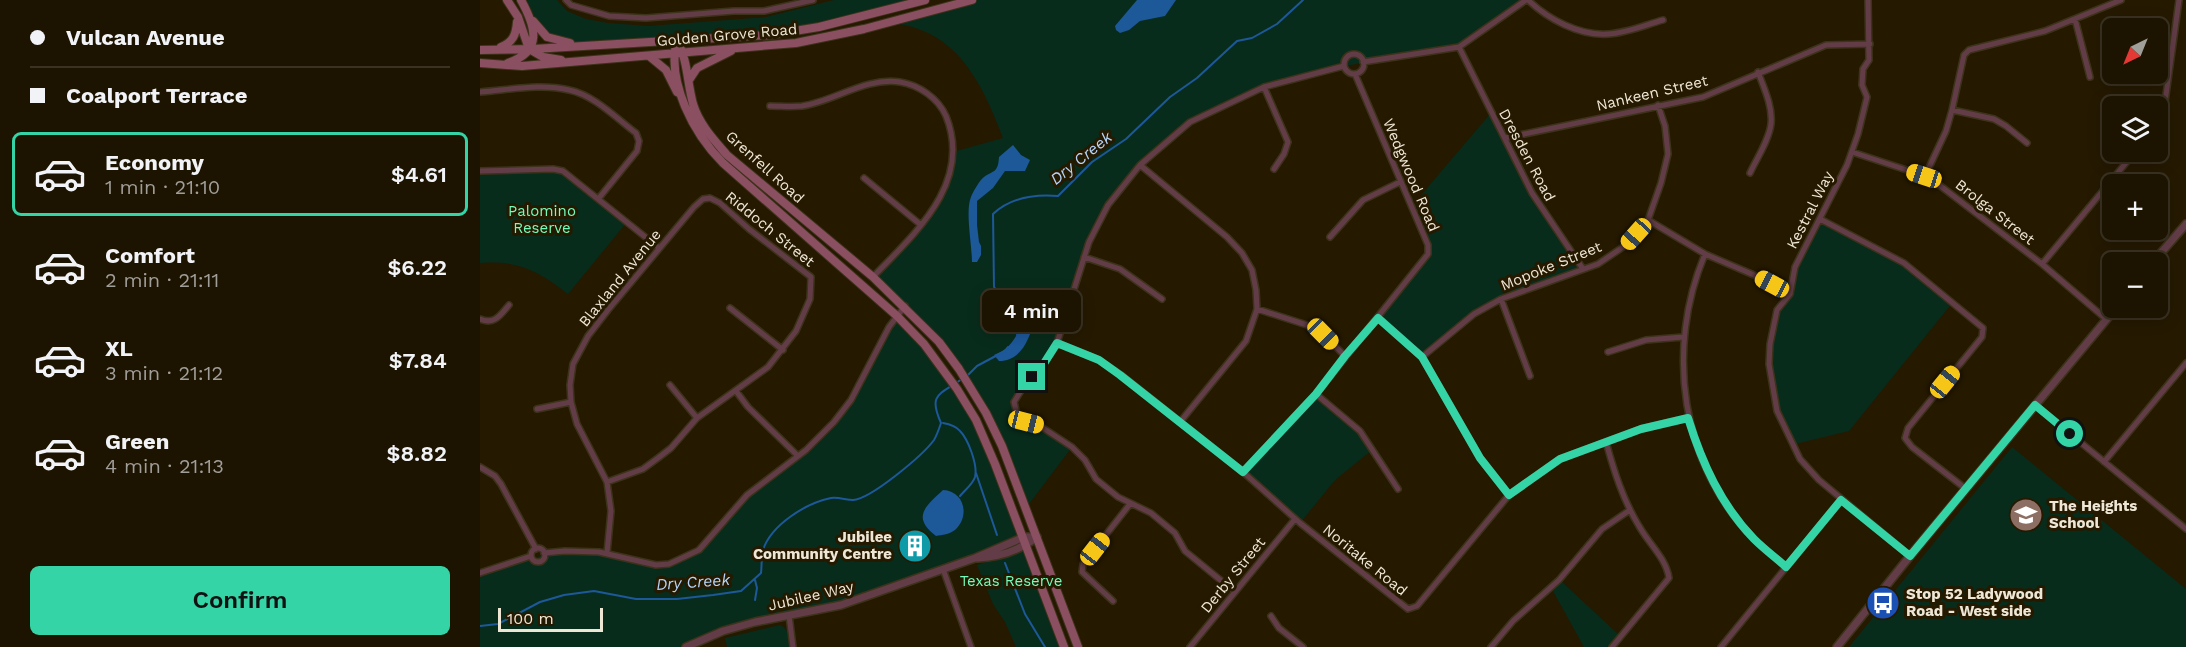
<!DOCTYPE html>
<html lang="en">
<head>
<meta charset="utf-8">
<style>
	:root { --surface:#1c1300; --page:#251c0a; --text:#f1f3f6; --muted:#a09e99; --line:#3a3222; --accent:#35d4a7 }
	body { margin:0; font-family:"Work Sans",sans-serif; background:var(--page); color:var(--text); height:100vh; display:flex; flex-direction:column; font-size:22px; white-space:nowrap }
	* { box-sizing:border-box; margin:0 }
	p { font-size:20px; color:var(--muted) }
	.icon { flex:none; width:33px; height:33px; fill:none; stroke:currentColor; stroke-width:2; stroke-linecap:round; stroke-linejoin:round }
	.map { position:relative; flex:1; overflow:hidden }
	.details { display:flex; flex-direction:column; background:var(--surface); width:480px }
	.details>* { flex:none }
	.top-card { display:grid; align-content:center; height:132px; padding:0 30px; background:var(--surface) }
	.needle { width:39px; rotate:223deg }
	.buttons { position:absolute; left:1622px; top:18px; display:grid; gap:12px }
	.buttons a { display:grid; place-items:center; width:66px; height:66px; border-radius:9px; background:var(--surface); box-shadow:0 3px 15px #0003,0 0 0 2px var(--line); font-size:30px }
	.scale { position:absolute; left:18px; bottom:15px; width:105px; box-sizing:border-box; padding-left:6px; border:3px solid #efe7d5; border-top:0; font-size:16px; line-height:21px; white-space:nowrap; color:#efe7d5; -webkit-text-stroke:4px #251900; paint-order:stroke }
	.end { position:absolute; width:27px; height:27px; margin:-14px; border:8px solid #35d4a7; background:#111; box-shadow:0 0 0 3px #111 }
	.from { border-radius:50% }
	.bubble { position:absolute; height:42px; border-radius:9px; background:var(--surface); box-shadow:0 3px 15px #0003,0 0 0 2px var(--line); font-size:20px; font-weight:600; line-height:42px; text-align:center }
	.car { position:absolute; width:18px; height:36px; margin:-18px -9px; border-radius:8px; box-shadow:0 0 4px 2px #0007; background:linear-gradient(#f5c518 24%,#345 0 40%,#f5c518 0 76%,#345 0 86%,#f5c518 0) }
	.top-card b { display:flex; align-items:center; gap:21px; height:57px; font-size:22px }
	.top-card b+b { border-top:2px solid var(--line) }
	.top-card i { width:15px; height:15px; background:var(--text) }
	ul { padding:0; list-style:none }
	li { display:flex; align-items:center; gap:18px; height:84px; margin:0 12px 9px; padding:0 18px; border:3px solid transparent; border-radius:9px }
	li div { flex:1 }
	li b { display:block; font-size:22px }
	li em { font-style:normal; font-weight:600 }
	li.on { border-color:var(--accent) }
	li>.icon { width:54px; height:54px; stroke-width:1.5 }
	.action { display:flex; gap:12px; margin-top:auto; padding:12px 30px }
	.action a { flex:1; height:69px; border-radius:9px; background:var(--accent); color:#111; font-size:24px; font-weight:600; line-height:69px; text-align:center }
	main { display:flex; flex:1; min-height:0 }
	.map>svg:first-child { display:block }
</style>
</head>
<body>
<main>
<section class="details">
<div class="top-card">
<b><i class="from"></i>Vulcan Avenue</b>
<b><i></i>Coalport Terrace</b>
</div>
<ul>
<li class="on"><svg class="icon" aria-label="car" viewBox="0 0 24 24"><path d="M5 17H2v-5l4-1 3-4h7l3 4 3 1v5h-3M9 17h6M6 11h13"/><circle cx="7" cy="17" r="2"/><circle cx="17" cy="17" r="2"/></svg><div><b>Economy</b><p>1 min · 21:10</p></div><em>$4.61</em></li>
<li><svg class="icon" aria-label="car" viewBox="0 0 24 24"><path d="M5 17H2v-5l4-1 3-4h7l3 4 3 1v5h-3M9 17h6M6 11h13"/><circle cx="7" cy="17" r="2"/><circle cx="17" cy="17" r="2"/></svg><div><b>Comfort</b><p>2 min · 21:11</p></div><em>$6.22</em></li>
<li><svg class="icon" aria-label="car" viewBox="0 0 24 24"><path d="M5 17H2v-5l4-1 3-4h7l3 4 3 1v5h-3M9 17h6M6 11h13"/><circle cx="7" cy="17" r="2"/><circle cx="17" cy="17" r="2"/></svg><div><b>XL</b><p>3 min · 21:12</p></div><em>$7.84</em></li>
<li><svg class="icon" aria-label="car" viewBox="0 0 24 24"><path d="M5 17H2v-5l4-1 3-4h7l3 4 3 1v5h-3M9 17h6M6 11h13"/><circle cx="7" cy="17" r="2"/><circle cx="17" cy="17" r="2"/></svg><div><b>Green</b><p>4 min · 21:13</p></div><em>$8.82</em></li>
</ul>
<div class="action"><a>Confirm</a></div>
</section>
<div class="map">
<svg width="1706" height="647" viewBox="0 0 1706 647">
	<rect width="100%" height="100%" fill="#251900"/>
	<!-- green -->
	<path fill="#082c1c" d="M47,0H77L87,11L106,19L128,23L168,26L286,17L354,0H433L338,23L290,31L91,42C60,37 59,27 47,0Z
		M492,0H1046L979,47L864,66L784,87L710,122L660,165L628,205L604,257L577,343L534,402C539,424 543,418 560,426C571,431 582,441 592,447L546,508L509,420L473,361L393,277L441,225L470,177L473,152L523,138C507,96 486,47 441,30C431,26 420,24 409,22Z
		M1011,113L1052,193L1103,269L1021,299L994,314L942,357L898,318L944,262L948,245L931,207Z
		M0,171H83L147,222L88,294C59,271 38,260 0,263Z
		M1340,219L1406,252L1473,302L1369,431L1319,443L1313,447L1297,411L1289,364L1297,310L1306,300L1315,267Z
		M417,316L482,396L544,537L361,605L243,631L206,647H0V571L65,555L119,552L176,565L201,559L219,550L257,505L341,435L371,400Z
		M836,394L880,431L892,450L855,480L820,523L763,472Z
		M1532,447L1706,589V647H1369Z
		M540,550H544L581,647H536L525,622L513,604L497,565Z
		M1082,582L1138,634L1127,647H1104L1073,591Z
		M300,625C309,629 309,637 310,647H247L245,638Z"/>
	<!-- water -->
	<path fill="#1d5899" d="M657,0H696L685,16L660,21L649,30L640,33L636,30L635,26Z
		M533,145L541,155L550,160L545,171H525L513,188L497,201V225L499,242L501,246V255L497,262H492C492,245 485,211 491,197C493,192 499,181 504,177C514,170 518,173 519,157Z
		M546,303L556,316C550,336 543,361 519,361L514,355C530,349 536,339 542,322L536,309Z
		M463,490C485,491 490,517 475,530C470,534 462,535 456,536C431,517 446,506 463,490Z"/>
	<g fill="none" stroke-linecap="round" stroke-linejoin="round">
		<!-- stream -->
		<path stroke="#1d5899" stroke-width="2" d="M537,335L542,322L536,309L526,302L514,287L513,214C531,197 554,194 578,196L612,162L646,139L690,97L717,78L757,41L772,38L797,24L823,0
			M487,376L497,366L525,351L528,347
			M463,423C469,424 476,426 480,431C488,439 498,465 495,477C493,484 485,490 480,496
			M496,473L517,535
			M525,563L545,614L565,647
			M275,580L277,588L275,600
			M0,626L18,624L60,602L84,595L114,591L156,599H197L233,595L261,591L281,573C282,566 281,557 283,550C291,525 326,503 351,498C359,497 366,500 373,500C391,499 443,455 454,440C457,435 459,429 461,423C448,394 459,395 482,379"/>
		<defs>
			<path id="minor" d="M86,0L91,5L129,16L166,18L254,11H284L333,0
				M1048,0C1068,19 1099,36 1128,34C1147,33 1165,25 1183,20
				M1388,0L1389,60L1383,69L1382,85L1387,97L1378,134L1367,165L1315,267L1310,294L1297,310L1290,344L1289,364L1297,411L1320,459L1339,480L1430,556
				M1595,19L1610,77
				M979,47L1052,193L1103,269
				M864 64a10 10 0 1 1 20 0a10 10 0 1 1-20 0Z
				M883,62L979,47L1046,0
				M784,87L808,142L804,154L794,169
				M0,92C29,90 61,83 89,90C114,95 136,118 156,133L159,141L157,151L119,198
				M290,106C301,106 312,107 322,106C355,101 385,77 420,82C439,85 458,98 466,116C493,183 435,233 393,277
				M1472,110L1514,119L1526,126L1547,143
				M1677,120L1685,102L1699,0
				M1025,138L1223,97L1346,45L1390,44
				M1372,152L1445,176L1458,184L1562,264L1626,319
				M660,165L747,237L762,253L772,270L776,290L777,309L766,341L700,422
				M0,171L73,169L83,171L179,248
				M1270,173C1277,158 1289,140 1291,124C1293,107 1284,88 1278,72
				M1445,176L1466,131L1472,110L1484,55L1489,50L1565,31L1641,0
				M384,178L441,225
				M1340,219L1424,263L1503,328L1502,337L1428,428L1425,438L1432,447L1486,489
				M1168,220L1225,254L1274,275L1310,294
				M850,237L883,200L920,182
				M1225,254C1185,349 1200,465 1275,540C1285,550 1296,558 1306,567
				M604,257L640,269L682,299
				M1562,264L1655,152
				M1021,299L1050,376
				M250,308L303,350
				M777,309L827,325L843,334L865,356
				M898,318L942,357L1000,458L1029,495
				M0,319C14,325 20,316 29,305
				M577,343L619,360L641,375L763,472L820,523L928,609L937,606L1029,495L1080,459L1161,429L1208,418
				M1128,352L1166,340L1203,337
				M942,357L994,314L1021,299L1118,264L1143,247L1168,220L1181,183L1188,154L1185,126L1178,105
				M190,385L217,418
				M256,391L268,407L318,456
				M836,394L880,431L918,489
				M1555,405L1706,529
				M57,409L91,402
				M1126,442C1134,471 1143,500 1159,526C1169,544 1186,558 1189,578L1132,647
				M1624,462L1706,363
				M0,467L15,476L21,484L56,549
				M763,472L836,394L948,254V245L875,74
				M127,482L163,469L178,458L191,448L217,418L288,367L316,331L330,299L331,277L269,229L240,203L230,198L223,199L214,207L128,310L108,336L93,364L90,385L91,402L97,424L127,482L131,511L127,553
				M51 555a7 7 0 1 1 14 0a7 7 0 1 1-14 0Z
				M64,553L85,551L119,552L176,565L189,564L219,550L267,495L326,450L354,422L371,400L409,327L425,306
				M463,569L491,647
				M0,573L51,556
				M755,592L705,551L695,533L671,513L638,497L616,479L605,460L592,447L560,426L546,422L537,414L534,402L542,389L563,365L577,343L609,242L628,205L660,165L710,122L784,87L864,66
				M633,601L602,572L603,564L650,504
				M309,615L313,647
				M791,616L799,628L823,647
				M710,647L815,519
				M1011,647L1033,621L1079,580L1122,529L1150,510
				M1241,647L1361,500"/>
			<path id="tertiary" d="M1673,262L1706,224
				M498,558C519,557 540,550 557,537
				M206,647L243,631L275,622L361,605L495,558L544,537H557
				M1357,647L1430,556L1636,308"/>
			<path id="secondary" d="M27,0L38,17L49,49
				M53,21L67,37L90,43
				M197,40C208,61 207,82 213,104C219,124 234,140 247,155L393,277L459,342L479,369L506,413L522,446L598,647
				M197,40C186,82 214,134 243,163L417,316L444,344L477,389L496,420L515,464L584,647
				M21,47C33,42 36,35 37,22
				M0,50L53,49L290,35L339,27L445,0
				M51,50L63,57L81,60
				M169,56L186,70L197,92
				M0,63L42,66L316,43L384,29L492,0
				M28,63C63,51 56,27 41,0
				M209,80L217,68L251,51"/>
		</defs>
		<!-- minor casing -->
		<use href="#minor" stroke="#3d321a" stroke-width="8"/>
		<!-- tertiary casing -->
		<use href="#tertiary" stroke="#3d321a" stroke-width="10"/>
		<!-- secondary casing -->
		<use href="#secondary" stroke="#3d321a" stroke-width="10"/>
		<!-- minor -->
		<use href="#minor" stroke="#623d47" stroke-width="5"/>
		<!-- tertiary -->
		<use href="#tertiary" stroke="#623d47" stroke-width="7"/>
		<!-- secondary -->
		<use href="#secondary" stroke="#8a4f60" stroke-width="8"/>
	</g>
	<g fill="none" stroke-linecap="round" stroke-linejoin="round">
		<!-- route -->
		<path stroke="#35d4a7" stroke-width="8" d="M552,377L563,365L577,343L619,360L640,375L763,472L836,394L865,356L898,318L942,357L1000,458L1029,495L1080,459L1161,429L1208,418C1222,463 1241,505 1274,539C1284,549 1296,558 1306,567L1361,500L1430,556L1555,405L1590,434"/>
	</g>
	<!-- icons -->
	<defs>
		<symbol id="school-disc" viewBox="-11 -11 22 22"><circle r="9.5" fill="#8d6e63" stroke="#251900"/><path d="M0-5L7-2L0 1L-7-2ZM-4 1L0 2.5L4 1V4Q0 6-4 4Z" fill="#fff"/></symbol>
		<symbol id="building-disc" viewBox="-11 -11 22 22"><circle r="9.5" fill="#0f9aa8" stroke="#251900"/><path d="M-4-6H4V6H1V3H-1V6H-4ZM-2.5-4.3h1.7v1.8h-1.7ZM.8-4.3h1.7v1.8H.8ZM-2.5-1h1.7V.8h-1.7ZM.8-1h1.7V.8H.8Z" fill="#fff"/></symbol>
		<symbol id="bus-disc" viewBox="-11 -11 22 22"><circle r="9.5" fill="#1a4fb4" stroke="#251900"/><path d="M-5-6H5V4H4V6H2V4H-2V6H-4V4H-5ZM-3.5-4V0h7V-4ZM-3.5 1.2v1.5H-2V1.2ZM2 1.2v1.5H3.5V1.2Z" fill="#fff"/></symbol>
	</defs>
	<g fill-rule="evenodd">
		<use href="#school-disc" x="1527" y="496" width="38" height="38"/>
		<use href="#building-disc" x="416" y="527" width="38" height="38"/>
		<use href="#bus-disc" x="1384" y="584" width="38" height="38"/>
	</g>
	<g text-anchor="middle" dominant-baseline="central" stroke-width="6" stroke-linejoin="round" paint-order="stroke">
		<!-- street labels -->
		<g font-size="15" fill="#efe7d5" stroke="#251900">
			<text transform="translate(247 35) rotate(-5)">Golden Grove Road</text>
			<text transform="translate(1172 93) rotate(-13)">Nankeen Street</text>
			<text transform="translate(1047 155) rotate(62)">Dresden Road</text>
			<text transform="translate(285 167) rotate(42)">Grenfell Road</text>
			<text transform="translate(931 175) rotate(67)">Wedgwood Road</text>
			<text transform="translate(1330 210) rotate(-63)">Kestral Way</text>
			<text transform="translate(1515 212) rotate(38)">Brolga Street</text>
			<text transform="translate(290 229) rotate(39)">Riddoch Street</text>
			<text transform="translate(1071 266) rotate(-22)">Mopoke Street</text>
			<text transform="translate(140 278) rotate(-51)">Blaxland Avenue</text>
			<text transform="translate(885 560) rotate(39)">Noritake Road</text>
			<text transform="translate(753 575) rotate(-51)">Derby Street</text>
			<text transform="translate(331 596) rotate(-13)">Jubilee Way</text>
		</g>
		<!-- park labels -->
		<g font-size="15" fill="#75fcbb" stroke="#251900">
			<text x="62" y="211">Palomino<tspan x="62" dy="17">Reserve</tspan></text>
			<text x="531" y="581">Texas Reserve</text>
		</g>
		<!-- poi labels -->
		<g font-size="15" font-weight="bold" fill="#efe7d5" stroke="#251900" text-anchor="start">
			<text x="1569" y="506">The Heights<tspan x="1569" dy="17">School</tspan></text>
			<text x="412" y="537" text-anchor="end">Jubilee<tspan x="412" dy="17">Community Centre</tspan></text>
			<text x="1426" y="594">Stop 52 Ladywood<tspan x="1426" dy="17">Road - West side</tspan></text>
		</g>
		<!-- water labels -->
		<g font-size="16" font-style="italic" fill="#b6d4f8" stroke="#251900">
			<text transform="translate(601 158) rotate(-39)">Dry Creek</text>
			<text transform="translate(213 582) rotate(-4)">Dry Creek</text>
		</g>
	</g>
</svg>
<div class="buttons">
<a><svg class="needle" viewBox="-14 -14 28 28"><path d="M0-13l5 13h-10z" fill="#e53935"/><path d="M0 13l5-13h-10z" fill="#a09e99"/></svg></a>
<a><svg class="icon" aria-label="layers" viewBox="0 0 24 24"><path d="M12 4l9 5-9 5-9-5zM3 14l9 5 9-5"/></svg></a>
<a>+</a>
<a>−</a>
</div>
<div class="scale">100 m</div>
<i class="end from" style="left:1590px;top:434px"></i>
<i class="end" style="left:552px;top:377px"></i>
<div class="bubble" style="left:502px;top:290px;width:99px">4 min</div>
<i class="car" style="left:1444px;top:176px;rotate:288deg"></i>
<i class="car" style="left:1156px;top:234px;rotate:222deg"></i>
<i class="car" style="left:1292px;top:284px;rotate:298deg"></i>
<i class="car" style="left:843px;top:334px;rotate:135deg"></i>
<i class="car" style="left:1465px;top:382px;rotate:39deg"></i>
<i class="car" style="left:546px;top:422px;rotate:104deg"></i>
<i class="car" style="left:615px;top:549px;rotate:38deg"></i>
</div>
</main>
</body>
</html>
